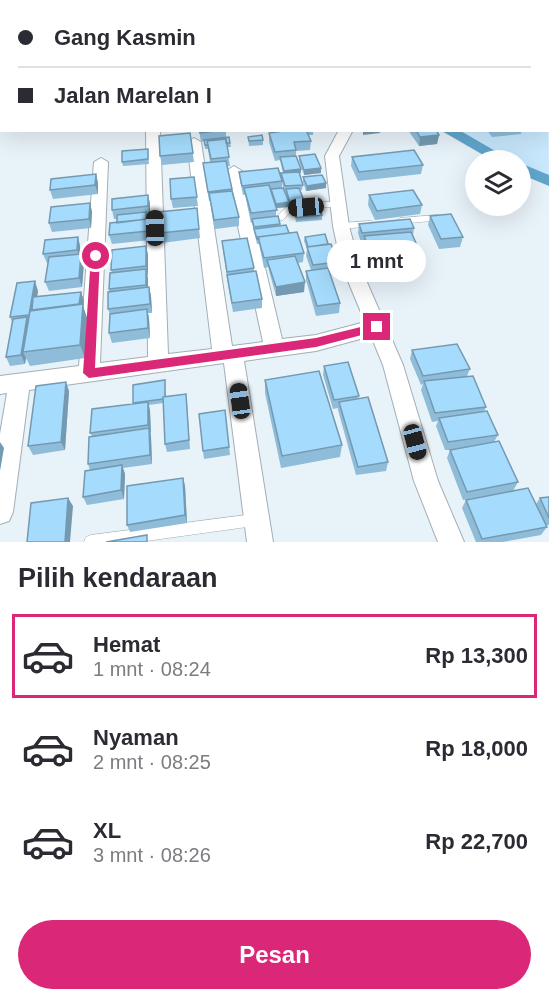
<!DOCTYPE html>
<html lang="id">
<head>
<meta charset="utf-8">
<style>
	:root { --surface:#fff; --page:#f7f7f7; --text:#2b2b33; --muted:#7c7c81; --line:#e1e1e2; --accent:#db2777 }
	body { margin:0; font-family:Arial,sans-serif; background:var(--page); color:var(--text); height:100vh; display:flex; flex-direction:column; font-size:22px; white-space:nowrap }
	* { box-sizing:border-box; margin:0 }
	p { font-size:20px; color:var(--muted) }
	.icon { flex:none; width:33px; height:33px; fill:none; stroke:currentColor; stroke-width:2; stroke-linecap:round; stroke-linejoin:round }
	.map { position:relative; height:542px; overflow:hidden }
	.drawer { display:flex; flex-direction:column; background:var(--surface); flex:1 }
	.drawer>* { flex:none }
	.hud { position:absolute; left:0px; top:0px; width:549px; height:132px; box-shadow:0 6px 24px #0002; display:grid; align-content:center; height:132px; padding:0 18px; background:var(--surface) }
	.tools { position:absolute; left:465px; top:150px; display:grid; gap:12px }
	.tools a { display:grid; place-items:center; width:66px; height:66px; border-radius:50%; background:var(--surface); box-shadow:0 6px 24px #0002; font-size:30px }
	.end { position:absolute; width:27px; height:27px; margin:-14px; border:8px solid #db2777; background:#fff; box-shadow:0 0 0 3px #fff }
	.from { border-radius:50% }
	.bubble { position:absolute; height:42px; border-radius:21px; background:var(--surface); box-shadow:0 6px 24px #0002; font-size:20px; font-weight:700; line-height:42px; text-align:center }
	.car { position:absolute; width:18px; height:36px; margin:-18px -9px; border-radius:8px; box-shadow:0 0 4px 2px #0007; background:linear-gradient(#222 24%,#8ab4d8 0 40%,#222 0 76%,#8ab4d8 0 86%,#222 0) }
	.hud b { display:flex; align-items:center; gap:21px; height:57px; font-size:22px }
	.hud b+b { border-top:2px solid var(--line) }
	.hud i { width:15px; height:15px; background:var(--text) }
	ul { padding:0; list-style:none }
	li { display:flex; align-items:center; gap:18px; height:84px; margin:0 12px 9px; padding:0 6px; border:3px solid transparent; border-radius:0px }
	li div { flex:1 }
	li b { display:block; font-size:22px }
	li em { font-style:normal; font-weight:700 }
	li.current { border-color:var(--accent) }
	li>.icon { width:54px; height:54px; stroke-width:1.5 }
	h2 { padding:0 18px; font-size:27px; line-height:72px }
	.primary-button { display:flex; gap:12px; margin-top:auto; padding:12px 18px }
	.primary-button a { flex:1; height:69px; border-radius:36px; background:var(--accent); color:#fff; font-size:24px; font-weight:700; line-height:69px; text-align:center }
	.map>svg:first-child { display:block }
</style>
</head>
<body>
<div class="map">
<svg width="549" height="542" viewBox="0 0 549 542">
	<rect width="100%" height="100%" fill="#e8f2f9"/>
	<!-- green -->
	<path fill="#c8e8fd" d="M548,104L549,181L521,168L520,160C496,160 476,151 462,131L548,130Z"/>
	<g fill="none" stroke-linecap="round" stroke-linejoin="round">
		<!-- canal -->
		<path fill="#62a6cd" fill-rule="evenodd" d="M251,0H261L262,2H251Z
			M440,130H459L511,160H492Z
			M520,163L549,175V186L520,174Z"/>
		<defs>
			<path id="lane" d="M338,201L342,204L341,206L292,210L283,220H277L276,218L287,206Z
				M437,215L440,216L441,218L440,220L400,224L396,221L400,218Z
				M371,221L375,224L374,226L341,229L337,226L341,223Z
				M254,514L258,516L260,520L258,524L254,526L139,542H84L86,537L91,535Z"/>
			<path id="street" d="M112,0H122L111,2Z
				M319,0H329L330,2H320Z
				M146,130H160L168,354L212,349L187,142L194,138L201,142L232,346L263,342L226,171L234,166L242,171L282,339L316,335L365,322L341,264L333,226L325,156L339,130H353L339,156L349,226L359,264L403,365L438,481L464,542H438L414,481L383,365L371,336L316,351L244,361L273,542H247L224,363L29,390L13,512L9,521L0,524V434L7,393L0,394V376L79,366L94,162L101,158L108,162L100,363L148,357Z"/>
		</defs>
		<!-- lane casing -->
		<use href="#lane" stroke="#a4aeb5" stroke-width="1"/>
		<!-- street casing -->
		<use href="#street" stroke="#a4aeb5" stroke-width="2"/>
		<!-- lane -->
		<use href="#lane" fill="#fff" fill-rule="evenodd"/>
		<!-- street -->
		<use href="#street" fill="#fff" fill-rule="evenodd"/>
	</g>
	<!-- wall -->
	<path fill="#8ebcd9" d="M354,0H383L384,2H355Z
		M388,0H405V2H389Z
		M411,0H436L434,2H412Z
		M537,0H549V4H548V2H538Z
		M548,21H549V49H548Z
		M548,51H549V77L548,75Z
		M199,130H226V138L230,143L231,147H227L230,166H227L239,217V226L215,229L210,201H209L203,163L210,162L208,149H205L204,141L201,142Z
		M313,130V135H308L311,141L310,150L296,151V157L301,173H299L303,185L302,190H300L304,201V204L322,215V220L296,222L293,207H290L289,202V207L276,208V216L280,226L289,233L304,253L303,262L298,263L304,292L276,296L268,267L264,268L259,244H257L252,223H251L245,195H243L240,181L239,172L282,181V188L284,191L281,178V173H283L280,160L275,161L269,142V133Z
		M408,130H436L439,135L437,144L419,146Z
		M487,130H522L521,134L492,137Z
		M190,133L194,162L162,165L160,156Z
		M248,137L263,140V145L249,146Z
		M148,154L149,164L123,166L122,162Z
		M299,156L321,168V173L304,175L299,161Z
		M352,157L423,165L421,174L358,181L351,166Z
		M96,174L98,183V194L53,199L50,190Z
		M194,177L198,206L173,208L171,199Z
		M303,177L326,183V188L306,191L303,182Z
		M148,195L150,204V215H146L150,229V240L112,244L109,235L117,223V219H114L112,210Z
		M369,195L422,205L420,214L375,220L368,205Z
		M90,203L92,212L91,228L52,232L49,223Z
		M197,208L200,238L162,243L160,233Z
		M430,216L463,237L460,247L439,249L428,225Z
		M359,224L414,228L413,235L416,243L414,252L367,256L363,245L364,242H361L358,233Z
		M78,237L80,246V254L84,263L82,287L49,291L45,282L48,263H47L43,254Z
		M305,237L328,244L338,262L337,271L329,272L340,303L339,313L316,316L306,280V271L311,270L306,256L307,249L304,241Z
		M222,241L254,268V272L262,299V308L233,312L228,285Z
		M146,246L148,255V275H147L148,287H149L151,296L152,313H148L149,318L150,338L112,343L109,333L110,315L108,309L109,289L112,273L111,270Z
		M38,291L37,297L81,292L84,301L83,306L87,318L85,358L30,366L26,358L25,364L10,366L6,357L12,322L10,317Z
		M412,350L470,369L467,376L486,407L484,412L498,435L494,442L518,482L513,491L463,500L447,458L450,450H445L436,426L438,421L432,422L421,390L423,384L421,385L410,359Z
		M324,366L359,396L358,399L388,462L386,471L356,475L338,410V408L333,409L323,375Z
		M165,380L166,397L186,394L187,403L190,449L167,452L165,444L163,403L149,405L150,411L152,464L123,468L125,474L124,499L87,505L83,497L90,470L88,464L92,436L90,433L133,404Z
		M265,380L342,445L340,457L281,468L265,393Z
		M69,391L65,450L33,455L28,446Z
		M225,410L230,455L204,459L203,451Z
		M183,478L185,486L187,523L130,532L127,525Z
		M549,497V525H546L547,527L541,535L503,542H476L462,508L466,500L536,504L540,498Z"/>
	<!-- shaded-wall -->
	<path fill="#7499b0" d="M363,130H381L380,133L363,135Z
		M439,135L437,144L419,146L420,137Z
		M321,168V173L304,175V170Z
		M301,169V173L284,175V171Z
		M96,174L98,183V194L95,185Z
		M326,183V188L306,191L307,186Z
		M148,195L150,204V215L148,206Z
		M289,202V207L276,208V204Z
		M90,203L92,212L91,228L89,219Z
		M78,237L80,246V259L77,250Z
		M146,246L148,255V275L146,266Z
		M81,254L84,263L82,287L79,278Z
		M146,269L148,278V294L146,285Z
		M35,281L38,291L35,309L29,315Z
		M305,282L304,292L276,296V287Z
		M149,287L151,296L152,313L150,304Z
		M81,292L84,301L83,306L87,318L85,358L80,345L79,304Z
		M147,309L149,318L150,338L148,328Z
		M27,317L32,327L23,352L26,358L25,364L21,355Z
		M66,382L69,391L65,450L61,442Z
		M148,402L150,411L151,434L148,425Z
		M149,428L151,437L152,464L150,455Z
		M0,442L4,448L0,471Z
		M122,465L125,474L124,499L121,490Z
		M183,478L185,486L187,523L185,515Z
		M68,498L73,506L70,542H65Z"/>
	<!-- building -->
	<path fill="#a5dbfc" stroke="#7499b0" stroke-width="1.5" d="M125,0H139V2H125Z
		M337,0H349L351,2H338Z
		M360,0H384L361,2Z
		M478,0H493L495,2H472L480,1Z
		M495,0H510L512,2H496Z
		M548,21H549V33L548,32Z
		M548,51H549V66L548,64Z
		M0,52H2V61H0Z
		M199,130H225L200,133Z
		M291,130H306L311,141L294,142L296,150L275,152L269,133Z
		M416,130H436L439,135L420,137Z
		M190,133L193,153L160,156L159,136Z
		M262,135L263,140L249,141L248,137Z
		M229,137L230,143H226V139L207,141L208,145H205L204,140Z
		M226,139L229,157L211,159L207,141Z
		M148,149V159L122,162V151Z
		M414,150L423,165L359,172L352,157Z
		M315,154L321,168L304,170L299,156Z
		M296,156L301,169L284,171L280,157Z
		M226,161L232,189L208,192L203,163Z
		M278,168L282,181L242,186L239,172Z
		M299,172L303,185L285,186L281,173Z
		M96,174L95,185L50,190L51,179Z
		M322,175L326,183L307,186L303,177Z
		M194,177L197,197L171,199L170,179Z
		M269,185L277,210L251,213L244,188Z
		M283,188L289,202L276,204L271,189Z
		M299,188L304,201L290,203L286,189Z
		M413,190L422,205L377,211L369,195Z
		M232,191L239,217L214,220L209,193Z
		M148,195V206L112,210V199Z
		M318,202L322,215L296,217L293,205Z
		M90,203L89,219L49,223L51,207Z
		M197,208L199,229L160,233L159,212Z
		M146,212V219L117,223V215Z
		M451,214L463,237L441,239L430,216Z
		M278,216L280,224L254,227L252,219Z
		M148,219V231L109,235L110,223Z
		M410,219L414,228L362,233L359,224Z
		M286,225L289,233L258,237L259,239H257L254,229Z
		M297,232L304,253L264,258L258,237Z
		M411,232L416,243L368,246L364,236Z
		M325,234L328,244L308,247L305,237Z
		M78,237L77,250L43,254L45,240Z
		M247,238L254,268L227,272L222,241Z
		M331,244L338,262L313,265L307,247Z
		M146,246V266L111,270L112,250Z
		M81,254L79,278L45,282L49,257Z
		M295,256L305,282L276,287L267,260Z
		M328,268L340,303L317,306L306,271Z
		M146,269V285L109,289L110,273Z
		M256,271L262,299L232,303L227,275Z
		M35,281L29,315L10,317L17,283Z
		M149,287L150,304L108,309V292Z
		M81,292L79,304L32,310L33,297Z
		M83,304L80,345L23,352L30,311Z
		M147,309L148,328L109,333L110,314Z
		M27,317L21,355L6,357L13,319Z
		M457,344L470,369L423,376L412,350Z
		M348,362L359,396L334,400L324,366Z
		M319,371L342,445L282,456L265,380Z
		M473,376L486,407L435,413L424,381Z
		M165,380V397H163V399L133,403V385Z
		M66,382L61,442L28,446L36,386Z
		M186,394L189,440L165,444L163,397Z
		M368,397L388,462L358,467L339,402Z
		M148,402V425L90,433L92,409Z
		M225,410L229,447L203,451L199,414Z
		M487,411L498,435L448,442L439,418Z
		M149,428L150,455L88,464L89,437Z
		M499,441L518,482L467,492L450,450Z
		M122,465L121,490L83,497L85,471Z
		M183,478L185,515L127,525V486Z
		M528,488L547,527L482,539L466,500Z
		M549,497V518L540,498Z
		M68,498L65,542H27L31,503Z
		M147,535V542H106Z"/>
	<!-- route -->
	<path fill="#db2777" d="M96,253L100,256L95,368L316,338L377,323L382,327L377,331L316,347L89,378L83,373L91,256Z"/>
</svg>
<div class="tools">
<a><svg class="icon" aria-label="layers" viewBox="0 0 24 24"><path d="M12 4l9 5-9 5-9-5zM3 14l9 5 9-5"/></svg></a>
</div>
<i class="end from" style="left:96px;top:256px"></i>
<i class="end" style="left:377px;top:327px"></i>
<div class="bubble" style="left:327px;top:240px;width:99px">1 mnt</div>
<i class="car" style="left:306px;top:207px;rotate:265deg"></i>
<i class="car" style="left:155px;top:228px;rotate:359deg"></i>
<i class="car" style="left:240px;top:401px;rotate:352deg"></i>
<i class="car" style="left:415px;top:442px;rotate:165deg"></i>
<div class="hud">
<b><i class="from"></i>Gang Kasmin</b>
<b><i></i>Jalan Marelan I</b>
</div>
</div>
<section class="drawer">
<h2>Pilih kendaraan</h2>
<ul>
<li class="current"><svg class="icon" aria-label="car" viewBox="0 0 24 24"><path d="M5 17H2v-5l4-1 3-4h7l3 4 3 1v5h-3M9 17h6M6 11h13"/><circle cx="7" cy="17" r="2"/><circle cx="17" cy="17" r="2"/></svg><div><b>Hemat</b><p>1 mnt · 08:24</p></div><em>Rp 13,300</em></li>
<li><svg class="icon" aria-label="car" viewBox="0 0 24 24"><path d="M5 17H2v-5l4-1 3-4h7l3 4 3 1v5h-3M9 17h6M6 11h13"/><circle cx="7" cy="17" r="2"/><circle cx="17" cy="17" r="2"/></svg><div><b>Nyaman</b><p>2 mnt · 08:25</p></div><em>Rp 18,000</em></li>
<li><svg class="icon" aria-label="car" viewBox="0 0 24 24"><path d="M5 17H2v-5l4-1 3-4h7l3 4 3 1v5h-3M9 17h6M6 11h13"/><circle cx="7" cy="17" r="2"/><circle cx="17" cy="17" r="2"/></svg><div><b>XL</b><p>3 mnt · 08:26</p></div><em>Rp 22,700</em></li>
</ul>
<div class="primary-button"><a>Pesan</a></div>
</section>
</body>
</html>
